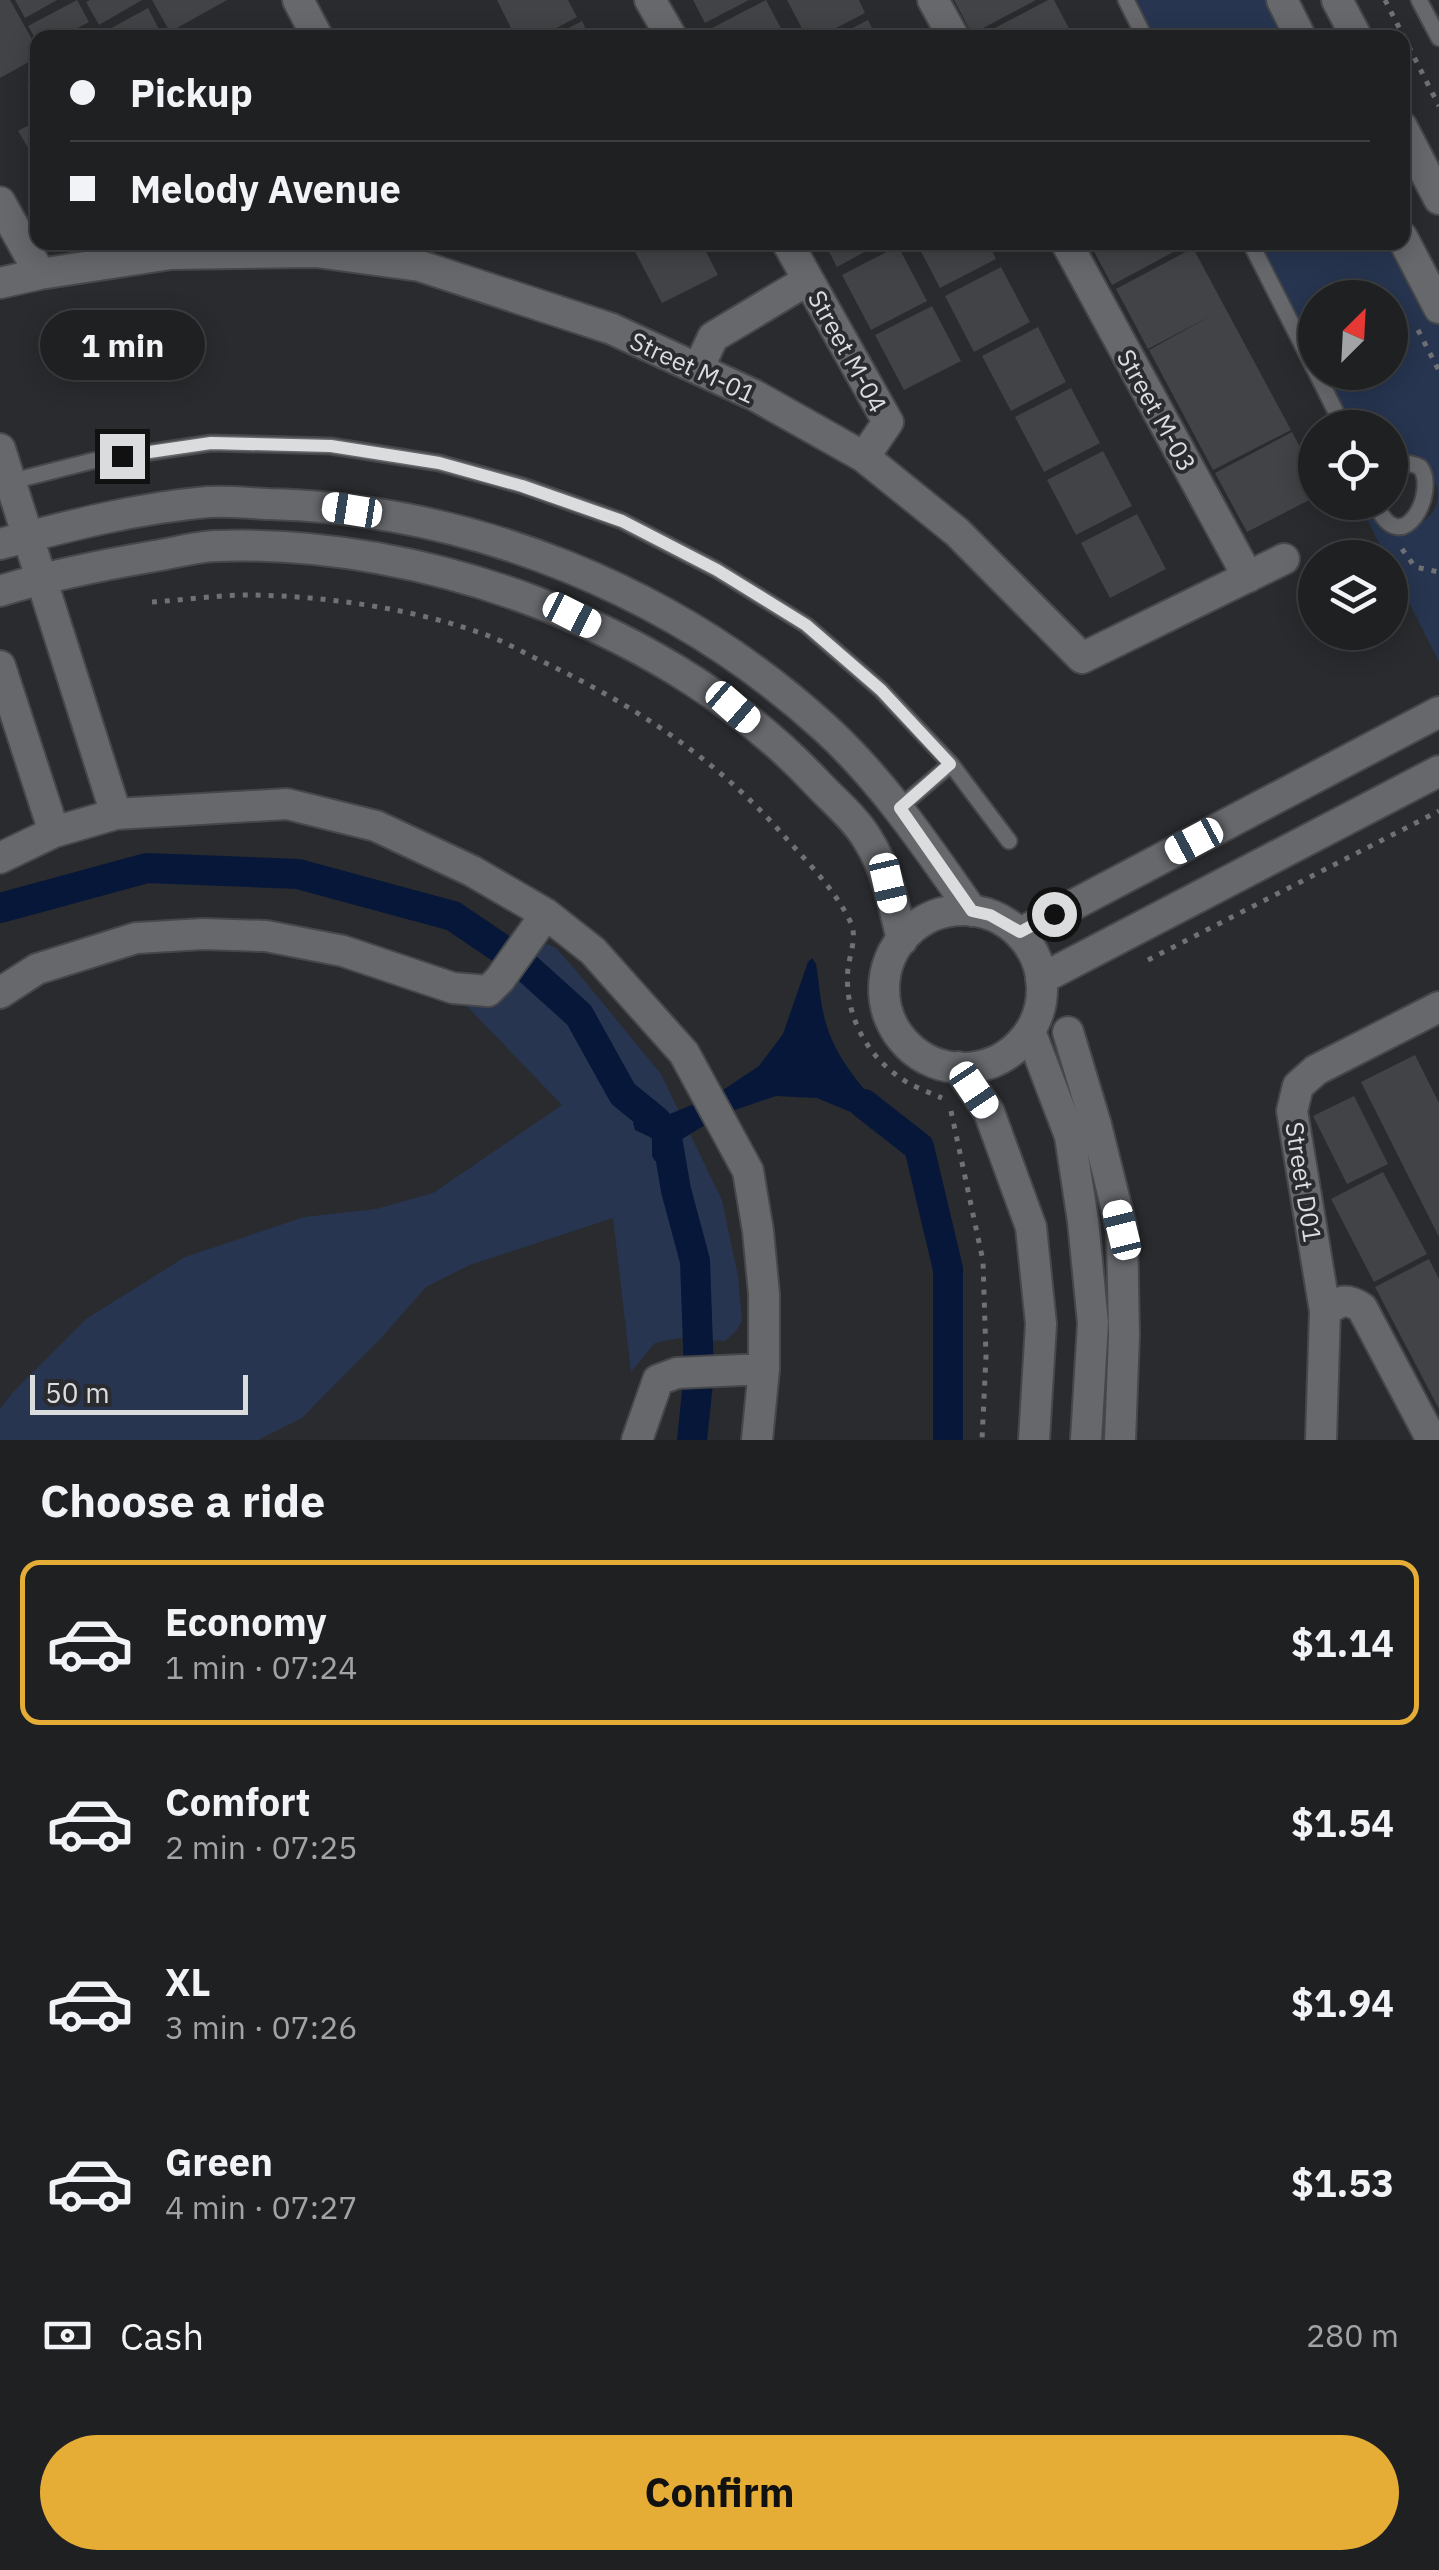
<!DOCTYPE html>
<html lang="en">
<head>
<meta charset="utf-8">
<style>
	:root { --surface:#1f2022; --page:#27282a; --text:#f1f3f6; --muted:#a1a3a5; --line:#3c3e40; --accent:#e5ad35 }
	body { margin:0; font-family:"IBM Plex Sans",sans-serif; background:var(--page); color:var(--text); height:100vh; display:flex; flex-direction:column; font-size:38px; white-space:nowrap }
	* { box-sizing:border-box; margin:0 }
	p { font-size:32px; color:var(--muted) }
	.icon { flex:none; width:55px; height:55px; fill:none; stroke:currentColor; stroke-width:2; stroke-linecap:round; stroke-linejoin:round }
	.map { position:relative; height:1440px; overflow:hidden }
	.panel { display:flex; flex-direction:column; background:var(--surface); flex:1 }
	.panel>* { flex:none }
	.banner { position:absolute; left:30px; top:30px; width:1380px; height:220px; border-radius:20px; box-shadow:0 5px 25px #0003,0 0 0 2px var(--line); display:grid; align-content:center; height:220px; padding:0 40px; background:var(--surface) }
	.needle { width:65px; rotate:24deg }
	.tools { position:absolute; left:1298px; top:280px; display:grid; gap:20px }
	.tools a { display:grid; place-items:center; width:110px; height:110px; border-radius:50%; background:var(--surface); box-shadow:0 5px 25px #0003,0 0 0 2px var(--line); font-size:50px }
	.scale { position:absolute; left:30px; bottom:25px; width:218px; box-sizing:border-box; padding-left:10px; border:5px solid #dbdcde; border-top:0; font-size:28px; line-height:35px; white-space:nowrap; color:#dbdcde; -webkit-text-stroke:8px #292b2e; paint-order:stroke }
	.end { position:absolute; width:45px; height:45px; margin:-22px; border:12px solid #dbdcde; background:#111; box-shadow:0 0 0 5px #111 }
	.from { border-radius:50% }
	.bubble { position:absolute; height:70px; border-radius:35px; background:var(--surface); box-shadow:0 5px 25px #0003,0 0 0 2px var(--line); font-size:32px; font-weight:700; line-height:70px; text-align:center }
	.car { position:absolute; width:30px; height:60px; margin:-30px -15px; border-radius:12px; box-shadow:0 0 8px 2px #0007; background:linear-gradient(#fff 24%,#345 0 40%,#fff 0 76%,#345 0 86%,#fff 0) }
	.banner b { display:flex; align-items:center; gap:35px; height:95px; font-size:38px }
	.banner b+b { border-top:2px solid var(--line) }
	.banner i { width:25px; height:25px; background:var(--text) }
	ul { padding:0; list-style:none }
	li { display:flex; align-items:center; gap:30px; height:165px; margin:0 20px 15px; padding:0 20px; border:5px solid transparent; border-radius:20px }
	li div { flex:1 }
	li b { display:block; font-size:38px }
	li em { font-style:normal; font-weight:700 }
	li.active { border-color:var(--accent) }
	li>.icon { width:90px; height:90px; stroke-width:1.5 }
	h2 { padding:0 40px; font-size:45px; line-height:120px }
	.pay { display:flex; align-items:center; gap:25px; height:110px; padding:0 40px; font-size:38px }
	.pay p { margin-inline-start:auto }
	.button { display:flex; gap:20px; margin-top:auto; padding:20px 40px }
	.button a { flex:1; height:115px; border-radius:60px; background:var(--accent); color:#111; font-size:40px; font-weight:700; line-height:115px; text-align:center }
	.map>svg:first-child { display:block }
</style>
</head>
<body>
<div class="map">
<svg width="1439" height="1440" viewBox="0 0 1439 1440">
	<rect width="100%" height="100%" fill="#292b2e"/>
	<!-- green -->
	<path fill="#273550" d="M1126,0H1282L1301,37H1145Z
		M1402,242L1439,308V662L1390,565V558L1386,557L1367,519L1378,510C1386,515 1397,525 1406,526C1423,528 1438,511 1438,495C1438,486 1433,479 1429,472L1390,467V428L1344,427L1316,373L1390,372V298H1315V370L1250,243Z
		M547,944L556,948L579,974L661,1074L722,1200L738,1276L742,1320L737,1330L725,1341L680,1338L655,1343L631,1372L613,1218L470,1265L426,1287L382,1337L302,1418L258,1440H0V1409L13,1392L86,1319L185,1257L304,1217L376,1209L433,1193L562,1105L459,998L485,1006L499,1003L540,948Z"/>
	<!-- water -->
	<path fill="#061739" d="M812,958L816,964C819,982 820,1002 825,1020C835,1059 865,1091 892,1120L895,1126L887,1127L817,1098L776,1096L723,1114L669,1147L665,1157L655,1161L652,1156V1138L635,1130L633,1123L643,1117L655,1120L714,1096L759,1066L783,1034L808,962Z"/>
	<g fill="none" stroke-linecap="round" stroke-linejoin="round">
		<!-- canal -->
		<path stroke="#061739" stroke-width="30" d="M0,908L147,868L298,874L453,916L518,960L579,1015L623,1094L655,1120L666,1132L676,1190L695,1261L699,1373L692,1440
			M864,1104L919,1147L948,1269V1440"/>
	</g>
	<!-- building -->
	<path fill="#414346" d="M0,0H10L38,50V57L0,78Z
		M15,0H57L25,18Z
		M77,0L89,22L59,38H35L28,26Z
		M90,0H142L99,25L86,2Z
		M152,0H227L170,32Z
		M497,0H568L577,17L538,38H516Z
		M693,0H749L705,23Z
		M766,0L786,38H715L710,29Z
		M787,0H859L865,13L817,38H807Z
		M954,0H1036L972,34Z
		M1048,0H1054L1074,38H976Z
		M148,8L160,31L148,38H106L104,32Z
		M868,20L877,38H833Z
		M582,21L590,38H550Z
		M38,80V103L27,86Z
		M38,120V154L33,156L18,131Z
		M645,242H701L718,275L662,303L633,248Z
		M824,242H883L837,267Z
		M916,242H988L996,259L940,288Z
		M1089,242H1192L1112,285Z
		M898,246L927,301L871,330L842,275Z
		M1193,248L1291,430L1213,470L1149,350L1214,314L1148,349L1116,289Z
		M1001,267L1030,322L974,352L945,296Z
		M932,306L961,361L904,390L875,335Z
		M1038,327L1066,382L1011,411L982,356Z
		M1071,388L1100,443L1044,472L1015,417Z
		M1292,432L1315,475V497L1247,532L1215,473Z
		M1103,451L1132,506L1076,535L1047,480Z
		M1137,514L1166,569L1110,598L1081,543Z
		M1415,1055L1439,1103V1237L1361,1082Z
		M1354,1096L1388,1164L1347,1184L1313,1116Z
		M1383,1172L1427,1254L1374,1282L1331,1199Z
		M1429,1259L1439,1279V1409L1375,1287Z"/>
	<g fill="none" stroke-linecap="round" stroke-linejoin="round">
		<defs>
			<path id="lane" d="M1126,0L1145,38
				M1419,0L1439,38
				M1250,242L1315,370
				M1316,372L1344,428
				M5,483L92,461L211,443L331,446L439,463L523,486L622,521L717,570L806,625L881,690L951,764L1009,841
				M1375,502C1401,565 1439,491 1420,467C1410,462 1400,462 1390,467
				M899,808L951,764"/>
			<path id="street" d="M298,0L318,38
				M650,0L672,38
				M933,0L954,38
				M0,202L40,274
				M787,242L888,422L864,457
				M1066,242L1248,577
				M0,283L40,274L171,254L316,252L420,266L612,329L754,395L864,457L957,532L1082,658L1284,559
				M699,367L713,337L808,280
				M0,449L116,814
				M0,666L54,832
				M0,858L54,832L116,814L287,804L376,826L472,871L546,914L593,951L684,1053L748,1171L758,1231L764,1294V1369L757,1440
				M0,993L37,969L136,938L203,934L266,936L343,951L453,988L488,991L500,979L546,914
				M1068,1032L1096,1125L1122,1230L1124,1335L1120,1440
				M1325,1311C1340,1301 1346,1297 1362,1308L1432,1440
				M637,1440L658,1380L677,1373L764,1369
				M1321,1440L1325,1311L1292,1111L1298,1086L1316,1070L1439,1007"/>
			<path id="secondary" d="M1282,0L1301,38
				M1337,0L1357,38
				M1402,127L1439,199
				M1402,237L1439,308
				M0,544C68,526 137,508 208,502C227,501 248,503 268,504C472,509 675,591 825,728C883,781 927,847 972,911
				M0,591C51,575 102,565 155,556C174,553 195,547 215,546C424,538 674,629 818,784C834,801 856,819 868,840C887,870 894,906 902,940
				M884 989a79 79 0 1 1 158 0a79 79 0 1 1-158 0Z
				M1020,933L1439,712
				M1041,979L1439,771
				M1030,1031L1070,1136L1083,1221L1093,1323L1086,1440
				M958,1067L989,1112L1031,1227L1041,1324L1034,1440"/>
		</defs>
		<!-- lane casing -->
		<use href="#lane" stroke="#46474a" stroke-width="19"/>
		<!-- street casing -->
		<use href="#street" stroke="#46474a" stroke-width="34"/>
		<!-- secondary casing -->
		<use href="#secondary" stroke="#46474a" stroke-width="34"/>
		<!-- path -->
		<path stroke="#707174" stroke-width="5" stroke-dasharray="5 8" stroke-linecap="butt" d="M1385,0L1439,106
			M1418,330L1439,371
			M1402,549L1415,567L1439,572
			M152,602C184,600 218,595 250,595C327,596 417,609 489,636C505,642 521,651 537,659C627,701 710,754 777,828C803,858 834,887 851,923C857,937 850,954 848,968C844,1009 862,1049 895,1074C908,1085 926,1091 942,1098
			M1148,960L1439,811
			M951,1111L983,1261L986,1356L982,1440"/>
		<!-- lane -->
		<use href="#lane" stroke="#66686c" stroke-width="15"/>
		<!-- street -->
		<use href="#street" stroke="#66686c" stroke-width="30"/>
		<!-- secondary -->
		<use href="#secondary" stroke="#66686c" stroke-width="30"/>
	</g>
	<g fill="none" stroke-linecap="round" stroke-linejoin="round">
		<!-- route -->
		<path stroke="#dbdcde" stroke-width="12" d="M122,456L211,443L331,446L439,463L522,486L622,521L717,570L806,625L881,690L950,764L900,808L972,911L990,915L1020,932L1054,914"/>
	</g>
	<g text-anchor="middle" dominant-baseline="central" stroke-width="8" stroke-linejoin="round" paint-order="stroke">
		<!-- street labels -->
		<g font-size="25" fill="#dbdcde" stroke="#292b2e">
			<text transform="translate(848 351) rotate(61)">Street M-04</text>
			<text transform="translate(693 367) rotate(25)">Street M-01</text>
			<text transform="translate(1157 410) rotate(61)">Street M-03</text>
			<text transform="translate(1304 1182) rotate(81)">Street D01</text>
		</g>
	</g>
</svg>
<div class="tools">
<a><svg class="needle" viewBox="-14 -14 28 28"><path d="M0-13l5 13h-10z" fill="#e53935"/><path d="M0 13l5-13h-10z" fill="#a1a3a5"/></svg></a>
<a><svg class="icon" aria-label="locate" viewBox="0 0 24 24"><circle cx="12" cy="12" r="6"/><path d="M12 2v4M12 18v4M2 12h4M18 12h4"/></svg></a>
<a><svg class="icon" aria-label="layers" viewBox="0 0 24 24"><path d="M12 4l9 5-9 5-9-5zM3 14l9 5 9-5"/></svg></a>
</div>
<div class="scale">50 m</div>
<i class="end from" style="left:1054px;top:914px"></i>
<i class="end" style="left:122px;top:456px"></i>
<div class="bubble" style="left:40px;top:310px;width:165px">1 min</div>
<i class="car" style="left:352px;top:510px;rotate:279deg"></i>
<i class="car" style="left:572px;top:615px;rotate:117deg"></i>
<i class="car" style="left:733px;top:707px;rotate:131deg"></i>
<i class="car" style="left:1194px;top:841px;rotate:242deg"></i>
<i class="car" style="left:888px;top:883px;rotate:167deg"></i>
<i class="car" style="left:974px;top:1090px;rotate:146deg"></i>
<i class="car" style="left:1122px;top:1230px;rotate:346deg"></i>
<div class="banner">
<b><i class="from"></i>Pickup</b>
<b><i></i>Melody Avenue</b>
</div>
</div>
<section class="panel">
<h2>Choose a ride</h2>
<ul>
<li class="active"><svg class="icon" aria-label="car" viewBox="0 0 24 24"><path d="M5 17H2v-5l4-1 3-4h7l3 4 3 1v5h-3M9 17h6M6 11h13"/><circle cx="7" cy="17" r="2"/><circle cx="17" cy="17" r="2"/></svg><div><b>Economy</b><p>1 min · 07:24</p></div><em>$1.14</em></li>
<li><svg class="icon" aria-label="car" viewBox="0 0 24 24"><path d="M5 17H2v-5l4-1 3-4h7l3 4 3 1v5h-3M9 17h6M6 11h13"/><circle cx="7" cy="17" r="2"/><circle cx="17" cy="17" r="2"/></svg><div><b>Comfort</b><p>2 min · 07:25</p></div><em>$1.54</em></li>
<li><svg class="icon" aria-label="car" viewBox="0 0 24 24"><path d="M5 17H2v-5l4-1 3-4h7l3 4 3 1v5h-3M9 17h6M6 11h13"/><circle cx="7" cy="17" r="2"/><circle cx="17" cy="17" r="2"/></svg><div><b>XL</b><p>3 min · 07:26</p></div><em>$1.94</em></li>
<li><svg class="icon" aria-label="car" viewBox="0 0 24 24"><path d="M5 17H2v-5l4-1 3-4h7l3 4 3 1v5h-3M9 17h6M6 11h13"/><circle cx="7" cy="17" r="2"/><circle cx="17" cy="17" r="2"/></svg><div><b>Green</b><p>4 min · 07:27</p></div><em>$1.53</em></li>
</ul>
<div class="pay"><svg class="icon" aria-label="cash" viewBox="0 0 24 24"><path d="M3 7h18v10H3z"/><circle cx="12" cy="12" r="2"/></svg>Cash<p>280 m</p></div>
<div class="button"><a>Confirm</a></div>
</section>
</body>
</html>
